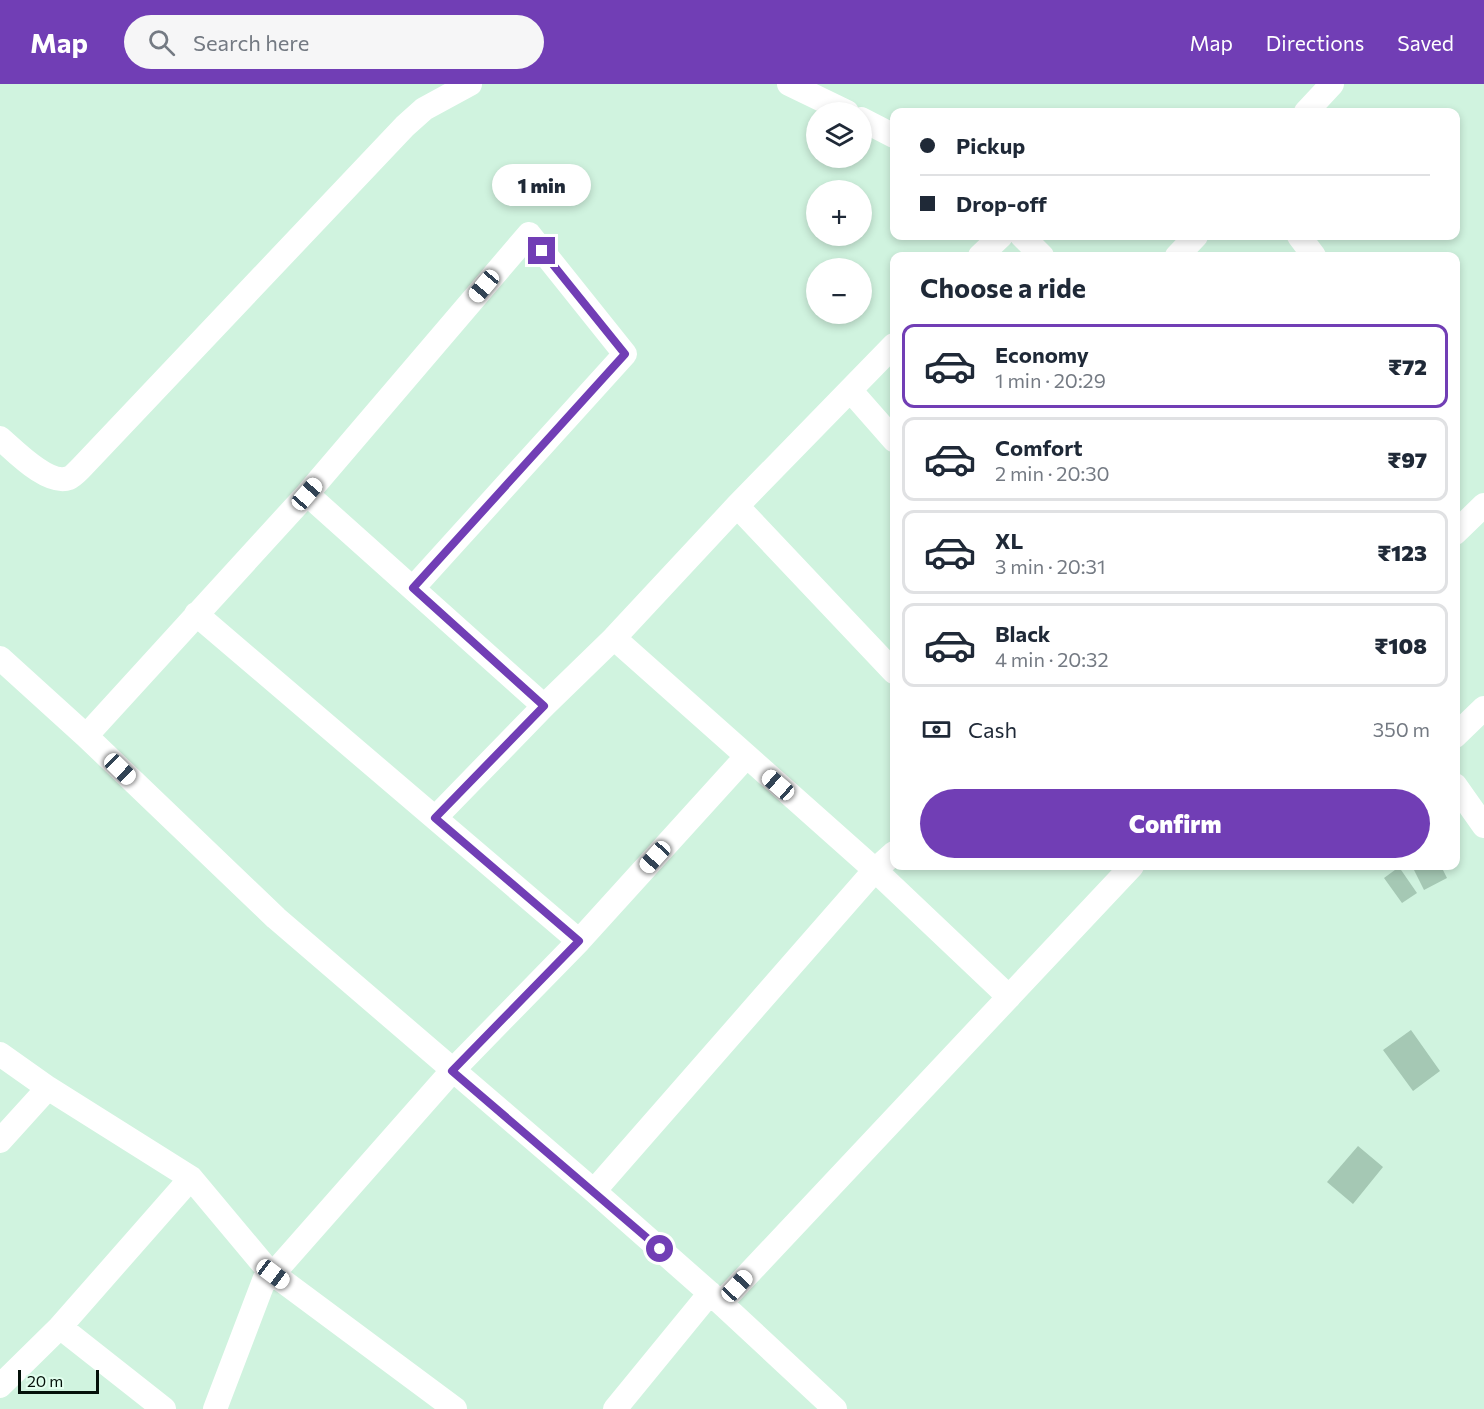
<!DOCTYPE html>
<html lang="en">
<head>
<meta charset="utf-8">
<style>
	:root { --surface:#fff; --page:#f6f6f7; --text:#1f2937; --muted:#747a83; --line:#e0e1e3; --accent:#713eb5 }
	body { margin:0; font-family:Commissioner,sans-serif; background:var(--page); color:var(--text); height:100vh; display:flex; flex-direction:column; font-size:22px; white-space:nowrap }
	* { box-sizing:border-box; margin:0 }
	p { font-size:20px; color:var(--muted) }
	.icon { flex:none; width:33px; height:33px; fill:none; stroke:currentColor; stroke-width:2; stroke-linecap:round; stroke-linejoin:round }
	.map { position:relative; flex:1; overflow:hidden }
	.sheet { position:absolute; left:890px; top:168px; width:570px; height:618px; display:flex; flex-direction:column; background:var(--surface); border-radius:12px; box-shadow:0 3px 9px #0003 }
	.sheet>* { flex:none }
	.hud { position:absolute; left:890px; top:24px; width:570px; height:132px; border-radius:12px; box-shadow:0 3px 9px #0003; display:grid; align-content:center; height:132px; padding:0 30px; background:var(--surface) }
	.fabs { position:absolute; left:806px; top:18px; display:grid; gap:12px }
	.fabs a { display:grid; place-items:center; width:66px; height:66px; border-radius:50%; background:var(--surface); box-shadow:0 3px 9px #0003; font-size:30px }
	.scale { position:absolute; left:18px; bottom:15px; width:81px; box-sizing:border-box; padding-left:6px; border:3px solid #041009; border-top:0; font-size:16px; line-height:21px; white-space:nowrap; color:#041009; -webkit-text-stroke:4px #e2ffee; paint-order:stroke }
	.end { position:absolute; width:27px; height:27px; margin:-14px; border:8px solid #713eb5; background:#fff; box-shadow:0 0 0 3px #fff }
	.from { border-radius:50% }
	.bubble { position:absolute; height:42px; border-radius:21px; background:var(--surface); box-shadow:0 3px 9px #0003; font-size:20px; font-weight:800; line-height:42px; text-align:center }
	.car { position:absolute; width:18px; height:36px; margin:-18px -9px; border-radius:8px; box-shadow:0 0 4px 2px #0007; background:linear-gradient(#fff 24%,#345 0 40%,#fff 0 76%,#345 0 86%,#fff 0) }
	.hud b { display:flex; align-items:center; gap:21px; height:57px; font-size:22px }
	.hud b+b { border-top:2px solid var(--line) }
	.hud i { width:15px; height:15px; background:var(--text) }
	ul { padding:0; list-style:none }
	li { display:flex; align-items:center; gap:18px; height:84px; margin:0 12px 9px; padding:0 18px; border:3px solid var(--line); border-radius:12px }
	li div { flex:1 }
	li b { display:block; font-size:22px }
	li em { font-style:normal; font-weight:800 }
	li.active { border-color:var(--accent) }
	li>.icon { width:54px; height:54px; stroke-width:1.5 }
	h2 { padding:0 30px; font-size:27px; line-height:72px }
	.pay { display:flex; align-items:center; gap:15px; height:66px; padding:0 30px; font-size:22px }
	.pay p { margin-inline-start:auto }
	.action { display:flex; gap:12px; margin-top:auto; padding:12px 30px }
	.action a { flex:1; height:69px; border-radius:36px; background:var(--accent); color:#fff; font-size:24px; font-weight:800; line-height:69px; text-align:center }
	header { display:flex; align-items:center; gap:36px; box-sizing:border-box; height:84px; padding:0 30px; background:var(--accent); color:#fff }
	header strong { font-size:28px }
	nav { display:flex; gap:33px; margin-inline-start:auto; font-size:21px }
	.search { width:420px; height:54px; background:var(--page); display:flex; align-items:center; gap:15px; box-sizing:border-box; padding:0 21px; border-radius:33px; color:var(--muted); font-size:22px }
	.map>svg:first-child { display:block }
</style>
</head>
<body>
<header>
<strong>Map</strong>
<div class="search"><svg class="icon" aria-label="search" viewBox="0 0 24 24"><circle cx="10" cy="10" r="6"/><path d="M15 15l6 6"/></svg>Search here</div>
<nav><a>Map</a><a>Directions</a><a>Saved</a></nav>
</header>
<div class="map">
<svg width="1484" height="1325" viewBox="0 0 1484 1325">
	<rect width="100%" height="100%" fill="#d0f3df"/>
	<!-- building -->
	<path fill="#a5c8b4" d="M1412,782H1441L1447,794L1424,806Z
		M1399,783L1417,809L1402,819L1384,794Z
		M1411,946L1440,987L1413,1007L1383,966Z
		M1358,1062L1383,1083L1353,1120L1327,1098Z"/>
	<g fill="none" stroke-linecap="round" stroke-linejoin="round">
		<!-- minor -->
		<path stroke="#fff" stroke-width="24" d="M789,0L847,28
			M1306,28L1332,0
			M861,35L894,52
			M1022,152L1042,172
			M1299,152L1314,172
			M980,172L1001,152
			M1177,172L1196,152
			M850,306L894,356
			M0,354C15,367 48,402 69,394C72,393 77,388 80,385L405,42L424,25L470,0
			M307,410L544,622
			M737,422L894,588
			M1455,449L1484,421
			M196,530L579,857
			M614,554L875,786L1009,913
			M0,574L86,652L276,834L594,1107L721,1219L835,1325
			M86,652L307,410L529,150L625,270L413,504
			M1455,652L1484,624
			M1455,701L1484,742
			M435,734L544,622L614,554L737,422L894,261
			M0,970L48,1004L191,1094L268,1186L455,1325
			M0,1057L48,1004
			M594,1107L875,786L894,769
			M273,1190L452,987L579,857L746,673
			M721,1219L1132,782
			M60,1243L164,1325
			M0,1302L60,1243L191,1094
			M215,1325L268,1186
			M615,1325L710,1209"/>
	</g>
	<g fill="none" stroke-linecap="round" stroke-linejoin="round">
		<!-- route -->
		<path stroke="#713eb5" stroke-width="8" d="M542,167L625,270L413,504L544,622L435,734L579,857L452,987L660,1165"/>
	</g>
</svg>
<div class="fabs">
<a><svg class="icon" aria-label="layers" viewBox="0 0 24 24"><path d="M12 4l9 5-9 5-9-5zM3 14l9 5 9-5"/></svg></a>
<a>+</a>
<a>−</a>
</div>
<div class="scale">20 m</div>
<i class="end from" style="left:660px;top:1165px"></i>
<i class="end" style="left:542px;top:167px"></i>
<div class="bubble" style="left:492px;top:80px;width:99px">1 min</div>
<i class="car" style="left:484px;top:202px;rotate:220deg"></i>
<i class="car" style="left:307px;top:410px;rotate:41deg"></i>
<i class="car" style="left:120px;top:685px;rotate:134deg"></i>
<i class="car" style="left:778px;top:701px;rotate:311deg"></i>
<i class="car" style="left:655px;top:773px;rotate:222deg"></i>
<i class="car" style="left:273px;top:1190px;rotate:127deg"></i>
<i class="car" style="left:737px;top:1202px;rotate:43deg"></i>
<div class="hud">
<b><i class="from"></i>Pickup</b>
<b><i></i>Drop-off</b>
</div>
<section class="sheet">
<h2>Choose a ride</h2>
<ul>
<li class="active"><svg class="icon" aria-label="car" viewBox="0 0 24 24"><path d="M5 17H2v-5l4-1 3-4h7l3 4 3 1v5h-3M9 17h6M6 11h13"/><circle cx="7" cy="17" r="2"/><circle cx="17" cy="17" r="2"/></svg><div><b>Economy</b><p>1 min · 20:29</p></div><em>₹72</em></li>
<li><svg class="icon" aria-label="car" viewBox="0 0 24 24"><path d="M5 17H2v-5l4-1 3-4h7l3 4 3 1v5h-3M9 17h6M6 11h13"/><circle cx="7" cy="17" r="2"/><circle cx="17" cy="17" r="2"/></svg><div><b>Comfort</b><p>2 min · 20:30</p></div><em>₹97</em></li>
<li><svg class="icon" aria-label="car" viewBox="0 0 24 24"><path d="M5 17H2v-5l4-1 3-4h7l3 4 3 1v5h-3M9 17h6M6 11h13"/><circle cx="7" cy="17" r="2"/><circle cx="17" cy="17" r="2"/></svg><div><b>XL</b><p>3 min · 20:31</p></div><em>₹123</em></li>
<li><svg class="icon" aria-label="car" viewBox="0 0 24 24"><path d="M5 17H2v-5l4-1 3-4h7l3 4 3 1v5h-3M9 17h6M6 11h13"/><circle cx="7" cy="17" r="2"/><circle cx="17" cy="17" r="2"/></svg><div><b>Black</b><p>4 min · 20:32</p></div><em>₹108</em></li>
</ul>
<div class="pay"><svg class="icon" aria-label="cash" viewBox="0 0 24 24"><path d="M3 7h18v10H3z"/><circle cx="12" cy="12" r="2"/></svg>Cash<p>350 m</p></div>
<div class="action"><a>Confirm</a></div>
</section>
</div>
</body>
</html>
